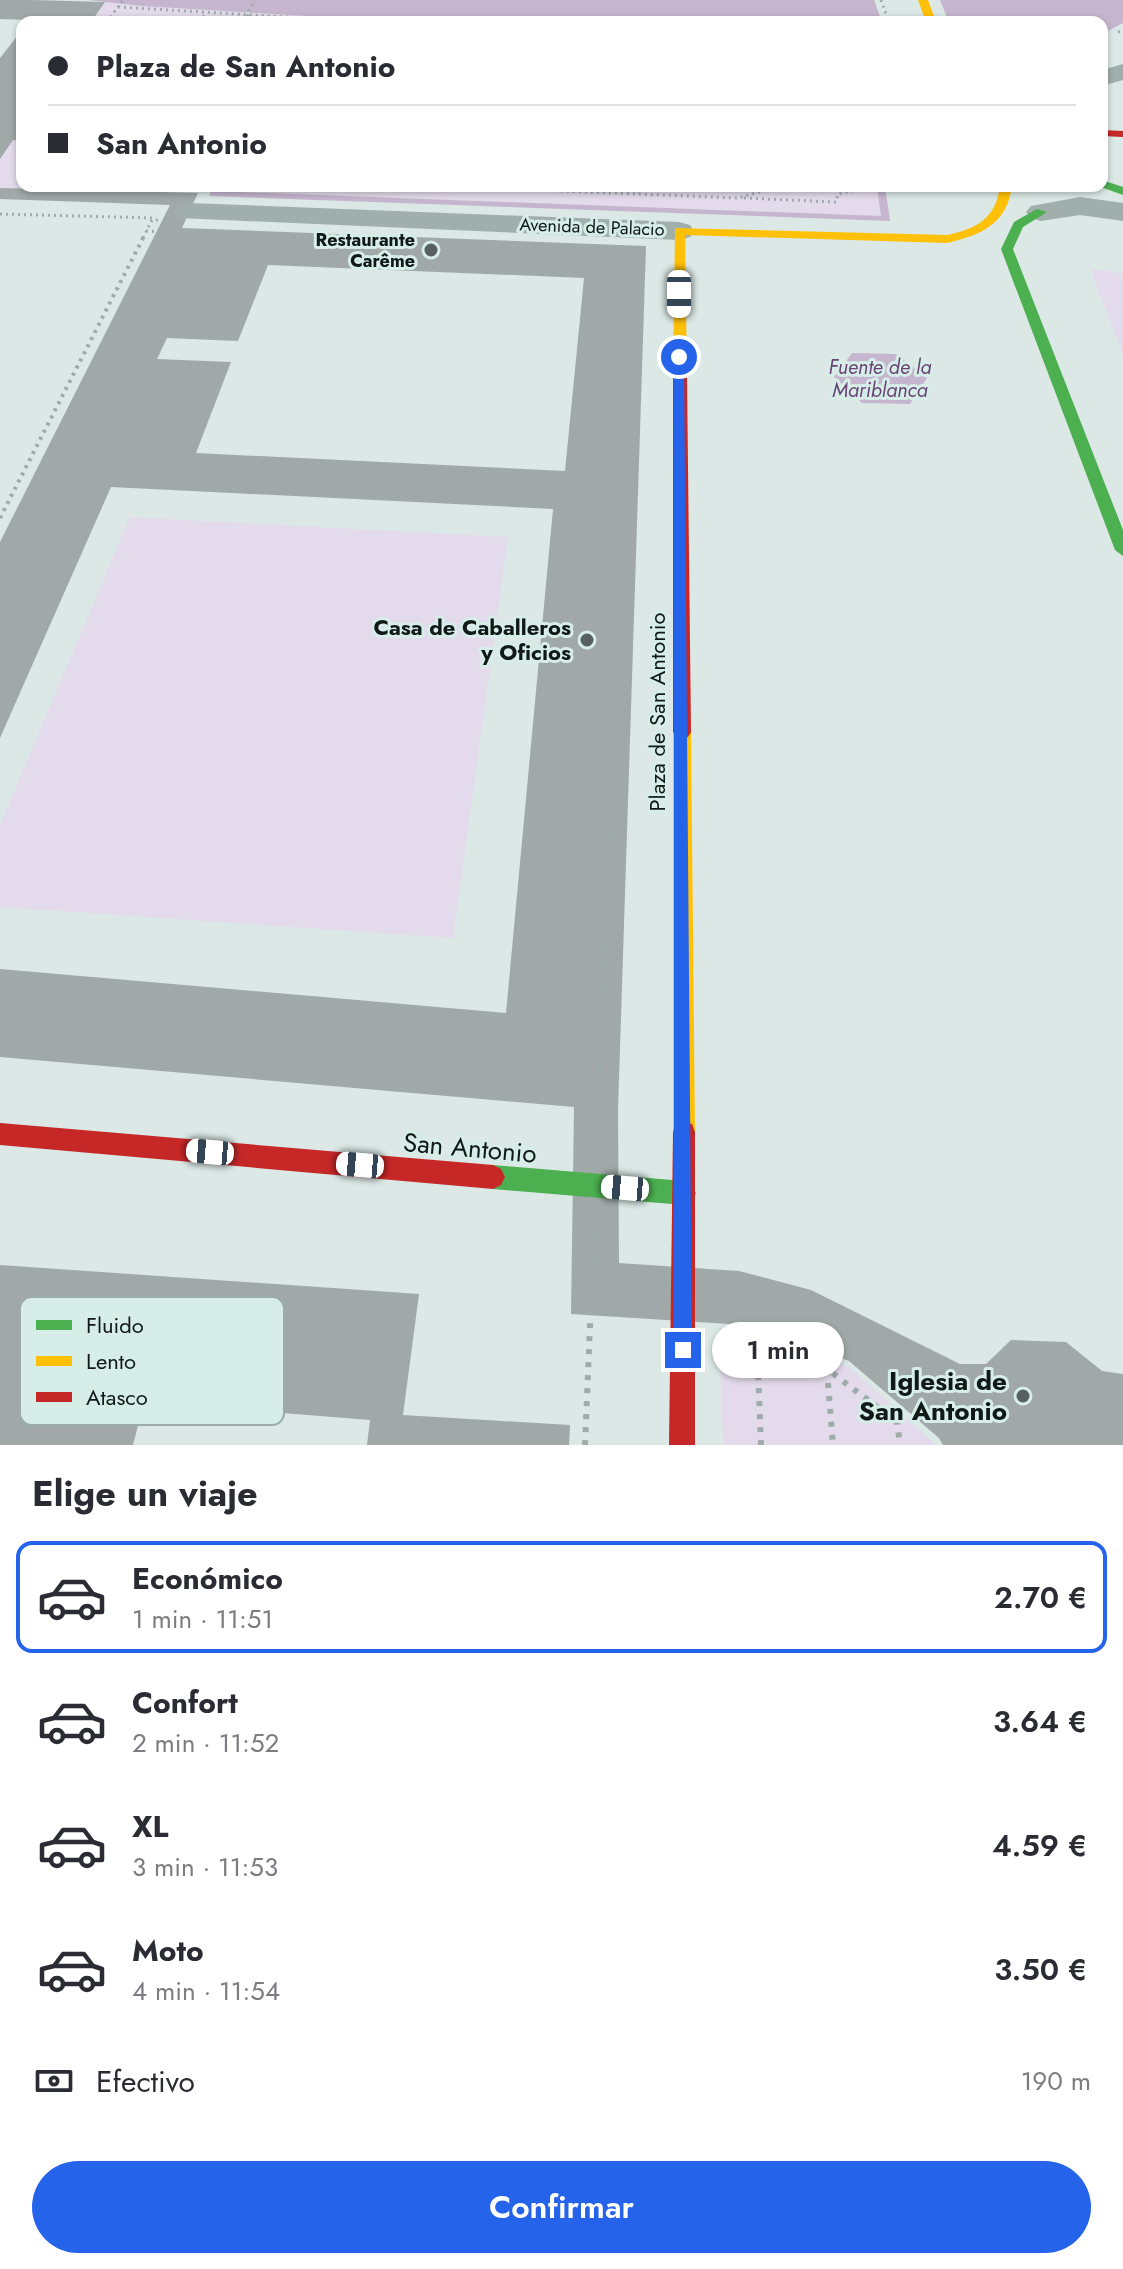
<!DOCTYPE html>
<html lang="es">
<head>
<meta charset="utf-8">
<style>
	:root { --surface:#fff; --page:#f2f2f3; --text:#2b2b33; --muted:#7c7c81; --line:#e1e1e2; --accent:#2563eb }
	body { margin:0; font-family:Jost,sans-serif; background:var(--page); color:var(--text); height:100vh; display:flex; flex-direction:column; font-size:30px; white-space:nowrap }
	* { box-sizing:border-box; margin:0 }
	p { font-size:26px; color:var(--muted) }
	.icon { flex:none; width:44px; height:44px; fill:none; stroke:currentColor; stroke-width:2; stroke-linecap:round; stroke-linejoin:round }
	.map { position:relative; height:1445px; overflow:hidden }
	.drawer { display:flex; flex-direction:column; background:var(--surface); flex:1 }
	.drawer>* { flex:none }
	.guide { position:absolute; left:16px; top:16px; width:1092px; height:176px; border-radius:16px; box-shadow:0 2px 6px #0004; display:grid; align-content:center; height:176px; padding:0 32px; background:var(--surface) }
	.end { position:absolute; width:36px; height:36px; margin:-18px; border:10px solid #2563eb; background:#fff; box-shadow:0 0 0 4px #fff }
	.from { border-radius:50% }
	.bubble { position:absolute; height:56px; border-radius:28px; background:var(--surface); box-shadow:0 2px 6px #0004; font-size:26px; font-weight:600; line-height:56px; text-align:center }
	.car { position:absolute; width:24px; height:48px; margin:-24px -12px; border-radius:10px; box-shadow:0 0 6px 2px #0007; background:linear-gradient(#fff 24%,#345 0 40%,#fff 0 76%,#345 0 86%,#fff 0) }
	.guide b { display:flex; align-items:center; gap:28px; height:76px; font-size:30px }
	.guide b+b { border-top:2px solid var(--line) }
	.guide i { width:20px; height:20px; background:var(--text) }
	ul { padding:0; list-style:none }
	li { display:flex; align-items:center; gap:24px; height:112px; margin:0 16px 12px; padding:0 16px; border:4px solid transparent; border-radius:16px }
	li div { flex:1 }
	li b { display:block; font-size:30px }
	li em { font-style:normal; font-weight:600 }
	li.selected { border-color:var(--accent) }
	li>.icon { width:72px; height:72px; stroke-width:1.5 }
	h2 { padding:0 32px; font-size:36px; line-height:96px }
	.pay { display:flex; align-items:center; gap:20px; height:88px; padding:0 32px; font-size:30px }
	.pay p { margin-inline-start:auto }
	.primary-button { display:flex; gap:16px; margin-top:auto; padding:16px 32px }
	.primary-button a { flex:1; height:92px; border-radius:48px; background:var(--accent); color:#fff; font-size:32px; font-weight:600; line-height:92px; text-align:center }
	.map>svg:first-child { display:block }
</style>
</head>
<body>
<div class="map">
<svg width="1123" height="1445" viewBox="0 0 1123 1445">
	<rect width="100%" height="100%" fill="#dbe8e5"/>
	<!-- green -->
	<path fill="#e3dbeb" d="M105,2L142,6L407,22H91Z
		M13,140L22,141V186H877L881,216L212,191L0,188V159Z
		M1090,268L1123,274V355Z
		M130,517L508,537L453,938L0,907V825Z
		M719,1328L761,1329L849,1367L936,1445H723Z"/>
	<!-- water -->
	<path fill="#c5b5ce" d="M87,0H1123V23L1102,34V22H407L142,6Z
		M877,186H885L890,221L209,196L211,191L881,216Z
		M852,353L896,354L927,378L910,404L862,403L834,377Z"/>
	<!-- pier -->
	<path fill="#dbe8e5" d="M874,0H940L949,22H882Z"/>
	<!-- building -->
	<path fill="#a0a9a7" fill-rule="evenodd" d="M0,0H33L105,2L91,22H29L30,20L0,19Z
		M22,30V141L13,140L0,159V58Z
		M0,188L198,193L182,228L646,246L618,1110L619,1263L739,1271L811,1290L960,1364H986L1011,1340L1066,1342L1102,1371L1123,1374V1445H943L939,1438L849,1361L761,1326L571,1314L574,1107L0,1057V969L506,1013L553,509L111,487L0,738V542L170,205L0,199ZM268,265L584,278L565,471L196,453L231,362L157,359L167,338L238,341Z
		M0,1265L419,1294L403,1415L570,1425L569,1445H367L370,1420L144,1402L133,1445H0Z"/>
	<g fill="none" stroke-linecap="round" stroke-linejoin="round">
		<!-- path-far3 -->
		<path stroke="#9faba9" stroke-width="3" stroke-dasharray="2 4" stroke-linecap="butt" d="M881,0L889,22
			M118,7L372,22
			M109,19L164,21
			M107,22L123,0
			M163,22L165,18L178,19L176,22
			M177,22H189
			M200,22L206,13
			M250,22L247,14L255,0
			M1118,32L1123,31
			M435,186L738,198L781,186
			M626,186L640,192
			M0,195L159,200
			M744,198L836,202L838,194L852,191L851,186
			M0,214L154,218
			M146,231L165,232
			M143,238L152,220H160
			M159,238L162,232"/>
		<!-- path-far2 -->
		<path stroke="#9faba9" stroke-width="4" stroke-dasharray="3 5" stroke-linecap="butt" d="M0,518L144,236
			M7,543L160,236
			M623,543L635,258"/>
		<!-- path-far1 -->
		<path stroke="#9faba9" stroke-width="5" stroke-dasharray="4 6" stroke-linecap="butt" d="M0,557L8,541
			M606,937L623,541"/>
		<!-- path -->
		<path stroke="#9faba9" stroke-width="6" stroke-dasharray="5 8" stroke-linecap="butt" d="M599,1108L606,935
			M597,1140L598,1121
			M827,1370L833,1445
			M585,1445L594,1230
			M761,1445L757,1345H766L827,1369L897,1422L900,1445"/>
		<!-- street -->
		<path fill="#a0afac" fill-rule="evenodd" d="M1123,64V80L1102,86V70Z
			M1080,197L1123,203V221L1080,215L1041,221L1031,218L1026,212L1031,206Z
			M189,203L679,222L690,225L694,231L690,237L679,240L179,218L174,212L179,206Z"/>
		<!-- fast -->
		<path fill="#4caf50" fill-rule="evenodd" d="M1102,180L1123,187V195L1098,186H1102Z
			M1037,209L1047,212L1023,227L1013,249L1123,530V556L1115,550L1001,249L1014,222Z
			M493,1165L684,1181L692,1185L696,1193L692,1201L684,1205L493,1189L485,1185L481,1177L485,1169Z"/>
		<!-- slow -->
		<path fill="#ffc107" fill-rule="evenodd" d="M918,0H928L936,22H926Z
			M1000,186H1012C1007,224 981,235 947,243L685,235L687,378L680,383L673,378L675,228L947,235C977,229 996,218 1000,186Z
			M682,724L688,727L691,732L695,1132L692,1140L684,1143L676,1140L673,1132V732L676,727Z"/>
		<!-- jam -->
		<path fill="#c62828" fill-rule="evenodd" d="M1102,130L1123,131V137L1102,136Z
			M680,373L687,378L691,732L688,737H676L673,732V378Z
			M684,1121L692,1124L695,1132V1445H669L673,1132L676,1124Z
			M0,1123L493,1165L501,1169L505,1177L501,1185L493,1189L0,1145Z"/>
	</g>
	<!-- route -->
	<path fill="#2563eb" d="M679,353L684,357L692,1350L689,1357L683,1360L676,1357L674,1350V357Z"/>
	<!-- markers -->
	<g fill="#57615f" stroke="#d6ede8" stroke-width="3">
		<circle cx="431" cy="250" r="8"/>
		<circle cx="587" cy="640" r="8"/>
		<circle cx="1023" cy="1396" r="8"/>
	</g>
	<g text-anchor="middle" dominant-baseline="central" stroke-width="6" stroke-linejoin="round" paint-order="stroke">
		<!-- far-street labels -->
		<g font-size="18" fill="#101917" stroke="#d6ede8">
			<text transform="translate(592 227) rotate(2)">Avenida de Palacio</text>
		</g>
		<!-- far-poi labels -->
		<g font-size="18" font-weight="bold" fill="#101917" stroke="#d6ede8" text-anchor="end">
			<text x="415" y="240">Restaurante<tspan x="415" dy="21">Carême</tspan></text>
		</g>
		<!-- far-water labels -->
		<g font-size="20" font-style="italic" fill="#694375" stroke="#d6ede8">
			<text x="880" y="367">Fuente de la<tspan x="880" dy="23">Mariblanca</tspan></text>
		</g>
		<!-- poi labels -->
		<g font-size="22" font-weight="bold" fill="#101917" stroke="#d6ede8" text-anchor="end">
			<text x="571" y="627">Casa de Caballeros<tspan x="571" dy="25">y Oficios</tspan></text>
		</g>
		<!-- street labels -->
		<g font-size="22" fill="#101917" stroke="#d6ede8">
			<text transform="translate(657 712) rotate(-90)">Plaza de San Antonio</text>
		</g>
		<!-- near-street labels -->
		<g font-size="26" fill="#101917" stroke="#d6ede8">
			<text transform="translate(470 1148) rotate(5)">San Antonio</text>
		</g>
		<!-- near-poi labels -->
		<g font-size="26" font-weight="bold" fill="#101917" stroke="#d6ede8" text-anchor="end">
			<text x="1007" y="1381">Iglesia de<tspan x="1007" dy="30">San Antonio</tspan></text>
		</g>
	</g>
	<!-- legend -->
	<rect x="20" y="1297" width="264" height="128" rx="12" fill="#d6ede8" stroke="#9bada9" stroke-width="2"/>
	<rect x="36" y="1320" width="36" height="10" fill="#4caf50"/>
	<rect x="36" y="1356" width="36" height="10" fill="#ffc107"/>
	<rect x="36" y="1392" width="36" height="10" fill="#c62828"/>
	<g font-size="22" fill="#101917">
		<text x="86" y="1333">Fluido</text>
		<text x="86" y="1369">Lento</text>
		<text x="86" y="1405">Atasco</text>
	</g>
</svg>
<i class="end from" style="left:679px;top:357px"></i>
<i class="end" style="left:683px;top:1350px"></i>
<div class="bubble" style="left:712px;top:1322px;width:132px">1 min</div>
<i class="car" style="left:679px;top:294px;rotate:180deg"></i>
<i class="car" style="left:210px;top:1152px;rotate:275deg"></i>
<i class="car" style="left:360px;top:1165px;rotate:275deg"></i>
<i class="car" style="left:625px;top:1188px;rotate:275deg"></i>
<div class="guide">
<b><i class="from"></i>Plaza de San Antonio</b>
<b><i></i>San Antonio</b>
</div>
</div>
<section class="drawer">
<h2>Elige un viaje</h2>
<ul>
<li class="selected"><svg class="icon" aria-label="car" viewBox="0 0 24 24"><path d="M5 17H2v-5l4-1 3-4h7l3 4 3 1v5h-3M9 17h6M6 11h13"/><circle cx="7" cy="17" r="2"/><circle cx="17" cy="17" r="2"/></svg><div><b>Económico</b><p>1 min · 11:51</p></div><em>2.70 €</em></li>
<li><svg class="icon" aria-label="car" viewBox="0 0 24 24"><path d="M5 17H2v-5l4-1 3-4h7l3 4 3 1v5h-3M9 17h6M6 11h13"/><circle cx="7" cy="17" r="2"/><circle cx="17" cy="17" r="2"/></svg><div><b>Confort</b><p>2 min · 11:52</p></div><em>3.64 €</em></li>
<li><svg class="icon" aria-label="car" viewBox="0 0 24 24"><path d="M5 17H2v-5l4-1 3-4h7l3 4 3 1v5h-3M9 17h6M6 11h13"/><circle cx="7" cy="17" r="2"/><circle cx="17" cy="17" r="2"/></svg><div><b>XL</b><p>3 min · 11:53</p></div><em>4.59 €</em></li>
<li><svg class="icon" aria-label="car" viewBox="0 0 24 24"><path d="M5 17H2v-5l4-1 3-4h7l3 4 3 1v5h-3M9 17h6M6 11h13"/><circle cx="7" cy="17" r="2"/><circle cx="17" cy="17" r="2"/></svg><div><b>Moto</b><p>4 min · 11:54</p></div><em>3.50 €</em></li>
</ul>
<div class="pay"><svg class="icon" aria-label="cash" viewBox="0 0 24 24"><path d="M3 7h18v10H3z"/><circle cx="12" cy="12" r="2"/></svg>Efectivo<p>190 m</p></div>
<div class="primary-button"><a>Confirmar</a></div>
</section>
</body>
</html>
